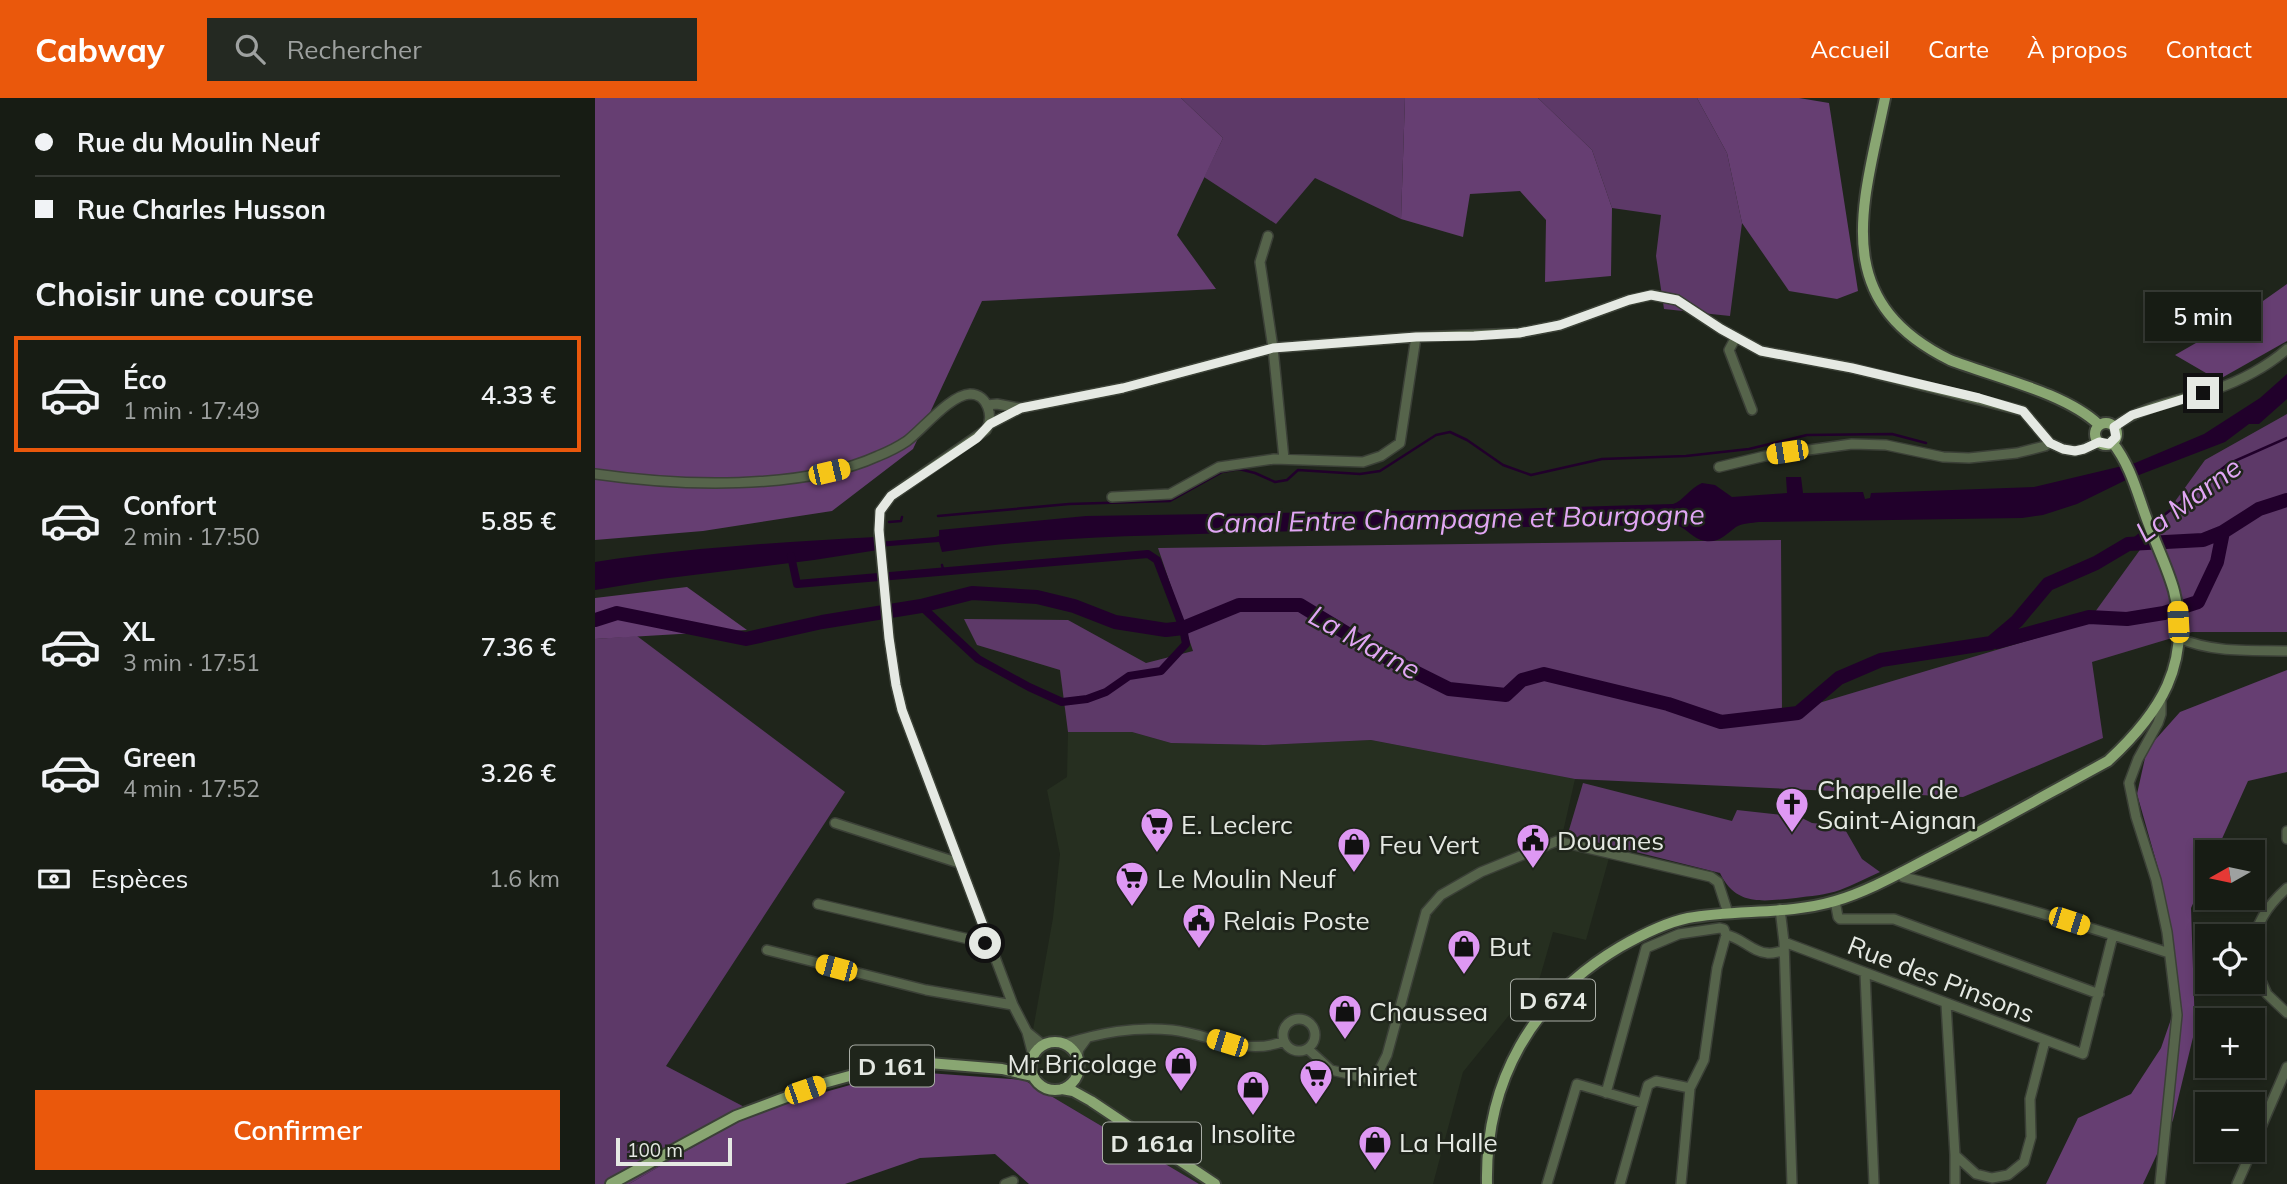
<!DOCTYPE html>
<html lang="fr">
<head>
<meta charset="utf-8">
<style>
	:root { --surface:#171c14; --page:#242922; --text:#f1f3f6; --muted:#9ea1a0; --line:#363a34; --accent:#ea580c }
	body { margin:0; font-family:Mulish,sans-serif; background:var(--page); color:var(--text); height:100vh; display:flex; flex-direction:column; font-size:26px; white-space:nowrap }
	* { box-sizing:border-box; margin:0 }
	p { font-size:23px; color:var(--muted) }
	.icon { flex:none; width:38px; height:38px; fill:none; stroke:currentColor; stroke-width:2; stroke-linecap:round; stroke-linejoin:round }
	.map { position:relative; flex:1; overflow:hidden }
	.sheet { display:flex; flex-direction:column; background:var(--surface); width:595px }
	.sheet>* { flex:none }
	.hud { display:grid; align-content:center; height:154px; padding:0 35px; background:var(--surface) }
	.needle { width:46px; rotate:261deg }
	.buttons { position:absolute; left:1600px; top:742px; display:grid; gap:14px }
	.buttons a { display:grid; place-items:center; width:70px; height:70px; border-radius:0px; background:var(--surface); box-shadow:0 4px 10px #0003,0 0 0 2px var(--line); font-size:35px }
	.scale { position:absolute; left:21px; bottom:18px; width:116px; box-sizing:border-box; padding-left:7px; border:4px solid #e5e9e3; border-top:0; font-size:19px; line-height:24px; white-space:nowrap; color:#e5e9e3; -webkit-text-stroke:5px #1f251b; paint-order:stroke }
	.end { position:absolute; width:32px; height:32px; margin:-16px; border:9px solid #e5e9e3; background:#111; box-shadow:0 0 0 4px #111 }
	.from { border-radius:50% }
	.bubble { position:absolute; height:49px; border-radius:0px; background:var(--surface); box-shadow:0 4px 10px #0003,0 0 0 2px var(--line); font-size:23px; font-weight:600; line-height:49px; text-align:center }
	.car { position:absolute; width:21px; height:42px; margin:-21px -10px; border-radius:9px; box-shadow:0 0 5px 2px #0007; background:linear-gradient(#f5c518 24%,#345 0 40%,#f5c518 0 76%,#345 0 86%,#f5c518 0) }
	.hud b { display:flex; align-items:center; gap:24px; height:66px; font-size:26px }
	.hud b+b { border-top:2px solid var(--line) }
	.hud i { width:18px; height:18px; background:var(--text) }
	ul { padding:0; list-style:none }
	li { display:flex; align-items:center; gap:21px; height:116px; margin:0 14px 10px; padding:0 21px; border:4px solid transparent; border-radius:0px }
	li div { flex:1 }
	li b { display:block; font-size:26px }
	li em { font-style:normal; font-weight:600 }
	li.active { border-color:var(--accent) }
	li>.icon { width:63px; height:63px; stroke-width:1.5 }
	h2 { padding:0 35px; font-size:32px; line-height:84px }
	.pay { display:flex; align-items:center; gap:18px; height:77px; padding:0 35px; font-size:26px }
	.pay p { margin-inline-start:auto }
	.action { display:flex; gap:14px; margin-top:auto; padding:14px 35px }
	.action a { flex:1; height:80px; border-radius:0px; background:var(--accent); color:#fff; font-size:28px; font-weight:600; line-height:80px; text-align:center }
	header { display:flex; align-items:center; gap:42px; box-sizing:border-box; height:98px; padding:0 35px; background:var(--accent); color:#fff }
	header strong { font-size:33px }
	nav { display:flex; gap:38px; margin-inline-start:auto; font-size:24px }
	.search { width:490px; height:63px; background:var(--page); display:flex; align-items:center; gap:18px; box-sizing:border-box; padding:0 24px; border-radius:0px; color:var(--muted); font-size:26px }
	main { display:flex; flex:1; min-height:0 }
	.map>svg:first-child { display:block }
</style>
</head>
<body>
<header>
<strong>Cabway</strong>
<div class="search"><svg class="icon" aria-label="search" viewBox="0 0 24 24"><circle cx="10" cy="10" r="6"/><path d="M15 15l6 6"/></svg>Rechercher</div>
<nav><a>Accueil</a><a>Carte</a><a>À propos</a><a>Contact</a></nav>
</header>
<main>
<section class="sheet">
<div class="hud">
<b><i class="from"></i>Rue du Moulin Neuf</b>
<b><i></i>Rue Charles Husson</b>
</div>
<h2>Choisir une course</h2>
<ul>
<li class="active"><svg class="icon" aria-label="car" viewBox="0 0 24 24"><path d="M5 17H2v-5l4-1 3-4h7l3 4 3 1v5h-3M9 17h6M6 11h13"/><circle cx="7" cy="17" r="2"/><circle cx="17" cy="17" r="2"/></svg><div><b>Éco</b><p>1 min · 17:49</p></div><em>4.33 €</em></li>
<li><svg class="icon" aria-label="car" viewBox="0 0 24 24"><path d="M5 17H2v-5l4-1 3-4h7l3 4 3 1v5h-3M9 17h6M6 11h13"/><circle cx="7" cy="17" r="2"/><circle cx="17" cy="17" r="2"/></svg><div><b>Confort</b><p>2 min · 17:50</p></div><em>5.85 €</em></li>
<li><svg class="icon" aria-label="car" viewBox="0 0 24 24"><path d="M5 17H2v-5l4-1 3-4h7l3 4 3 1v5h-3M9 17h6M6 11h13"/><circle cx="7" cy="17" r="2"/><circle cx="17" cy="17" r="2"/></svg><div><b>XL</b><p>3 min · 17:51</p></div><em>7.36 €</em></li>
<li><svg class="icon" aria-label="car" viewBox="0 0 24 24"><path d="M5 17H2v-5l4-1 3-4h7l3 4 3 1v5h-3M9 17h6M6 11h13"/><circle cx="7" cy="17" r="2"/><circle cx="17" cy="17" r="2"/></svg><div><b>Green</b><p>4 min · 17:52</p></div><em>3.26 €</em></li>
</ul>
<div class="pay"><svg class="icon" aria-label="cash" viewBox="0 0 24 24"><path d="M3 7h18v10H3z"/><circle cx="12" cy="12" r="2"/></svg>Espèces<p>1.6 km</p></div>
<div class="action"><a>Confirmer</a></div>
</section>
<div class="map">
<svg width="1692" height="1086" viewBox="0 0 1692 1086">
	<rect width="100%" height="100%" fill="#1f251b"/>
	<!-- built -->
	<path fill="#262f20" d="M473,634H537L576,645L669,647L776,642L980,681L965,747L1014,760L991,842L958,834L945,879L868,974L838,1086H604L429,982L458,820L465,756L452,692L472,679Z"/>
	<!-- green -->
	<path fill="#5d3968" d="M586,0H810L806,121L720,80L681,126L609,79L628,40Z
		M943,0H1102L1132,55L1147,125L1135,218L1069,211L1061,158L1066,117L1017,110L997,52Z
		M1692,316V534H1597L1497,564L1508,640L1368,699L980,681L776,642L669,647L576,645L537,634H473L465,572L382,547L369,521L473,522L551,565L598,553L563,450L1186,442L1187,616L1492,525L1610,362Z
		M42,538L250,694L71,968L159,1014L34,1086H0V541Z
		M988,685L1137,723L1142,712L1205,719L1217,725L1248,728L1267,761L1285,774C1271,780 1258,787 1245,792C1231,797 1215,798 1201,800C1169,803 1141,809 1125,775L977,738L974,732Z"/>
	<!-- forest -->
	<path fill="#663e72" d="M0,0H586L628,40L582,137L621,191L387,203L318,351L237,413L108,433L0,442Z
		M810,0H943L997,52L1017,110L1016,178L950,184L951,122L925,93L875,96L868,139L806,121Z
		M1102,0H1204L1234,5L1263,193L1242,201L1194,193L1147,125L1132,55Z
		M1692,186V243L1623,282L1580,257L1641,222Z
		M92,489L152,532L0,541V500Z
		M1692,572V674L1653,683L1621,754H1612V775L1596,810L1600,931L1578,1022L1548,1086H1451L1483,1020L1536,996L1566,950L1583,901L1567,784L1542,696L1552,651L1585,614Z
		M305,973L429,982L604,1086H434L400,1056L325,1060L250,1086H34L159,1014Z"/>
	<!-- water -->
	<path fill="#21002b" d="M1692,276V301L1664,326H1654L1630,344L1531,382L1482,406L1448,417L1427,420L1164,424C1157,425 1147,425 1141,429C1131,436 1125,445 1110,443C1098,442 1092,429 1080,427C933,429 786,430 639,435C541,438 444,439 347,454L344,444L283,449V452L219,462L66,481L0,492V464C93,450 187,444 281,439L283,444L340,439L344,438V432L491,418L912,411L1078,406C1088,403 1095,390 1107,385L1120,387L1137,399L1192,395L1191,379H1206L1208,395L1268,394L1270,401L1275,400L1276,395L1439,389L1540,365L1609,336L1665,300Z"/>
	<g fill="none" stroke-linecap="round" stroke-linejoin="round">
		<!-- stream -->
		<path stroke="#21002b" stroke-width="2.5" d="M343,418L474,406L575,403L627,374L644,371L660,375L680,384L692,382L703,372L765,376L785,373L841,337L855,334L872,342L908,367L936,377L1007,361L1091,358L1154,351L1212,337L1297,336L1331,345
			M294,424L306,423L307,419
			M1558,426L1633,366L1692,340
			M1533,446L1552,430
			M347,467L349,475"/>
		<!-- canal -->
		<path stroke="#21002b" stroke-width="8" d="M196,458L202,486L553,456L562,462L588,530L591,546L566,573L534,578L511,594L492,601L467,604L434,589L383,561L326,508"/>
		<!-- river -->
		<path stroke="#21002b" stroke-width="14" d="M0,522L22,515L151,541L227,524L326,508L377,495L442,499L479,508L520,524L571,532L588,530L644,507H705L794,561L854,591L911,597L927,582L949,576L1073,606L1126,624L1203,615L1244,580L1286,562L1396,545L1422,523L1453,486L1501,465L1533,446L1608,442L1628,434L1664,411L1692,402
			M1402,544L1494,519L1532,521L1569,515L1603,504L1622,464L1628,434"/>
		<defs>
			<path id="minor" d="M673,138L665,164L678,250L689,361
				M1141,239L1134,252L1157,312
				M392,307L402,306L424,310
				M395,326L426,310L528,290L678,250L821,239L924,235L965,227L1034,202L1057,197L1082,202L1126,231L1166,253L1257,270L1428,313L1455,345L1468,351L1480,353L1489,351L1504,344
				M1519,329C1547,307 1588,302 1621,291C1645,283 1673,268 1692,251
				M1124,369L1170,358L1257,346L1291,347L1348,359L1374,360L1422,355L1450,348L1455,345
				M0,376C83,388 206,393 283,358C293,354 303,349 312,343C328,331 355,297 375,296C393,296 399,319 391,332L296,398L285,413L284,435L294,540L301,587L307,612L418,907L432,934L438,957
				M517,399L575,396L624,369L679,361L768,364L786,358L805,345L821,239
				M1584,540C1617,555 1656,552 1692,553
				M240,725L364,765
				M1692,733V741
				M1306,774L1308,779C1398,800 1486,826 1574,855
				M1240,803L1243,819L1245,821H1299L1504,896
				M223,806L395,846
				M1185,811L1189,844L1197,1086
				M1189,844L1488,956L1518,837
				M172,852L331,892L418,907
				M1657,853C1660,826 1672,808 1692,790
				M1657,863L1672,896L1692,915
				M1270,875L1279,1086
				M1351,906L1360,1057L1381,1076L1397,1080L1413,1077L1429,1064L1436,1039L1435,1001L1450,943
				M688 937a16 16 0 1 1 32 0a16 16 0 1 1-32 0Z
				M432,934L448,947
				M469,946C505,935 539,928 577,932C615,936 651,959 689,943
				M713,951L736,972L771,980L782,977L792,957L831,814L846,797L886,774L962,743L1116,779L1123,784L1133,815
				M482,959L484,951L492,940
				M1011,995L1051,850L1084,836L1125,830L1129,831L1131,837
				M1657,1050L1692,969
				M1360,1057V1086
				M410,1086L418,1083
				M952,1086L982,986L1047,1005
				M1025,1086L1053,987L1061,983L1095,990
				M1086,1086L1095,990L1109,962L1122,870L1131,837C1146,839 1157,854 1172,855C1178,856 1184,853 1189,853
				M1565,1086L1582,917L1572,834L1561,782L1541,719L1534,685L1543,661L1563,625L1566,616V603
				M1642,1086L1657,1052"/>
			<path id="major" d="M1290,0C1268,107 1233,202 1355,262C1399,279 1471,295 1504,327
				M1500 336a11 11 0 1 1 22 0a11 11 0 1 1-22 0Z
				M436 968a24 24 0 1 1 48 0a24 24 0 1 1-48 0Z
				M467,991L478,993L496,1003L620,1086
				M16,1086L141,1018L229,985L269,974L306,966L334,965L407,971L437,978
				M892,1086C890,983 937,901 1025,849C1046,837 1069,825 1093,820C1141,811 1193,817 1240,803C1274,793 1305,775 1336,759C1396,728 1454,695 1513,663C1565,615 1597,566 1579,493C1573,471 1562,449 1554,427C1543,399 1537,369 1517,344"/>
		</defs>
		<!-- minor casing -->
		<use href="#minor" stroke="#3b4037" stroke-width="12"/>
		<!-- major casing -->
		<use href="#major" stroke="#3b4037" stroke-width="14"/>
		<!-- minor -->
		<use href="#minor" stroke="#56644b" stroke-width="9"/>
		<!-- major -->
		<use href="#major" stroke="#89a672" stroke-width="10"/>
	</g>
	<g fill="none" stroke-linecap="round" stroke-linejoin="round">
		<!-- route -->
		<path stroke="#e5e9e3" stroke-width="9" d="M390,845L395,846L307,612L301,587L294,540L284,432L285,413L296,398L382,340L395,326L426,310L528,290L678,250L821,239L879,238L924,235L965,227L1034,202L1056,197L1082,202L1126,231L1166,253L1257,270L1384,300L1428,313L1455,345L1468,351L1480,353L1489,351L1504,344L1514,346L1521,339L1519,329L1537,317L1608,295"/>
	</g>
	<!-- icons -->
	<defs>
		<symbol id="church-pin" viewBox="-11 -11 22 30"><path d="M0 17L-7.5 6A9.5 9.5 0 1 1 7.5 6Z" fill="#de98f3" stroke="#1f251b"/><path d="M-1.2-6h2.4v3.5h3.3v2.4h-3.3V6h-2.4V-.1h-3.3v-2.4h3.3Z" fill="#111"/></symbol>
		<symbol id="supermarket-pin" viewBox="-11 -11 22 30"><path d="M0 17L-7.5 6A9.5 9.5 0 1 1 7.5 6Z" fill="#de98f3" stroke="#1f251b"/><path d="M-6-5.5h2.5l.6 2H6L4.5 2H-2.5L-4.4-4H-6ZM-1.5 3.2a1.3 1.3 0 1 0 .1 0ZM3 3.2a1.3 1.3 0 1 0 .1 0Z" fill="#111"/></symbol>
		<symbol id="civic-pin" viewBox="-11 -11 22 30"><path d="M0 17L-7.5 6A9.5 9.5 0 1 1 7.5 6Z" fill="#de98f3" stroke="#1f251b"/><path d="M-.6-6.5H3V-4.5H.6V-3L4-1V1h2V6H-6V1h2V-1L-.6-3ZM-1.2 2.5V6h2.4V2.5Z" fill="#111"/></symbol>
		<symbol id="shop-pin" viewBox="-11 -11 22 30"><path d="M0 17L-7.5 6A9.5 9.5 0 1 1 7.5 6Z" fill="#de98f3" stroke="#1f251b"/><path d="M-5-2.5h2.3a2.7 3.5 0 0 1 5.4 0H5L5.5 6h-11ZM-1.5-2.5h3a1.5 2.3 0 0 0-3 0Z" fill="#111"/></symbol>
	</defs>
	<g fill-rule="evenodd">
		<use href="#church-pin" x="1178" y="687" width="38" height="52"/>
		<use href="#supermarket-pin" x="543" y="707" width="38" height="52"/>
		<use href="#civic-pin" x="919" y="723" width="38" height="52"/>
		<use href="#shop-pin" x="740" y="727" width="38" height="52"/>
		<use href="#supermarket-pin" x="518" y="761" width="38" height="52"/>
		<use href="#civic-pin" x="585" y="803" width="38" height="52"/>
		<use href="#shop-pin" x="850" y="829" width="38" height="52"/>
		<use href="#shop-pin" x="731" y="894" width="38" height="52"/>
		<use href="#shop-pin" x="567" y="946" width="38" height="52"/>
		<use href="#supermarket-pin" x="702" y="959" width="38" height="52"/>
		<use href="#shop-pin" x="639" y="970" width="38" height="52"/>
		<use href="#shop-pin" x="761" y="1025" width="38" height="52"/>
	</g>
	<g text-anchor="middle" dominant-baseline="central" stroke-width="5" stroke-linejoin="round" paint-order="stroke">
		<!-- shield labels -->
		<g fill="#1f251b" stroke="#aaaea7" stroke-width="2">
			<rect x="916" y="881.5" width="84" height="41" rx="5"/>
			<rect x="255" y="947.5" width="84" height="41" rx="5"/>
			<rect x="508" y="1024.5" width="98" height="41" rx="5"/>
		</g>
		<g font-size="24" font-weight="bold" fill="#e5e9e3">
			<text x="958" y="902">D 674</text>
			<text x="297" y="968">D 161</text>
			<text x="557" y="1045">D 161a</text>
		</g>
		<!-- poi labels -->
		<g font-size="26" fill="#e5e9e3" stroke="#1f251b" text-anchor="start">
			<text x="1222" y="691">Chapelle de<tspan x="1222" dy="30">Saint-Aignan</tspan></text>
			<text x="586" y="726">E. Leclerc</text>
			<text x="962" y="742">Douanes</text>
			<text x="784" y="746">Feu Vert</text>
			<text x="562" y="780">Le Moulin Neuf</text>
			<text x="628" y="822">Relais Poste</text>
			<text x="894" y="848">But</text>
			<text x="774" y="913">Chaussea</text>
			<text x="562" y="965" text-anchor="end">Mr.Bricolage</text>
			<text x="746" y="978">Thiriet</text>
			<text x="658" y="1035" text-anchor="middle">Insolite</text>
			<text x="804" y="1044">La Halle</text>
		</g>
		<!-- street labels -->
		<g font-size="26" fill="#e5e9e3" stroke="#1f251b">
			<text transform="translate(1346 881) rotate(21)">Rue des Pinsons</text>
		</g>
		<!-- water labels -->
		<g font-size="28" font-style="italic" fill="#e1a6f4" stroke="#1f251b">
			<text transform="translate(1593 401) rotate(-36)">La Marne</text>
			<text transform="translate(860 420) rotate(-1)">Canal Entre Champagne et Bourgogne</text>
			<text transform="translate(770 544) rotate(29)">La Marne</text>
		</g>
	</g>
</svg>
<div class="buttons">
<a><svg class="needle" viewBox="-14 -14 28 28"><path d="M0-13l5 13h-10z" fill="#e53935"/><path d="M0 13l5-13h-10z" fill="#9ea1a0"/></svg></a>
<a><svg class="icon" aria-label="locate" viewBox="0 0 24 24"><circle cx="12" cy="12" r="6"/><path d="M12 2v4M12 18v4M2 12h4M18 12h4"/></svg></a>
<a>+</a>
<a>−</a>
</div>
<div class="scale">100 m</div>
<i class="end from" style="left:390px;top:845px"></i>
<i class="end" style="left:1608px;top:295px"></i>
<div class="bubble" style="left:1550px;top:194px;width:116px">5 min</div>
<i class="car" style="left:1192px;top:354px;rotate:261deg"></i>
<i class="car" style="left:234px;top:374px;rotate:77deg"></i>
<i class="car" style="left:1583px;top:524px;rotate:357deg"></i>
<i class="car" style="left:1474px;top:823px;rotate:108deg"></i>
<i class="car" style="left:241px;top:870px;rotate:285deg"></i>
<i class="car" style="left:632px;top:945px;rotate:287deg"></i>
<i class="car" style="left:210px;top:992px;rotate:71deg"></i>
</div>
</main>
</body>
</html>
